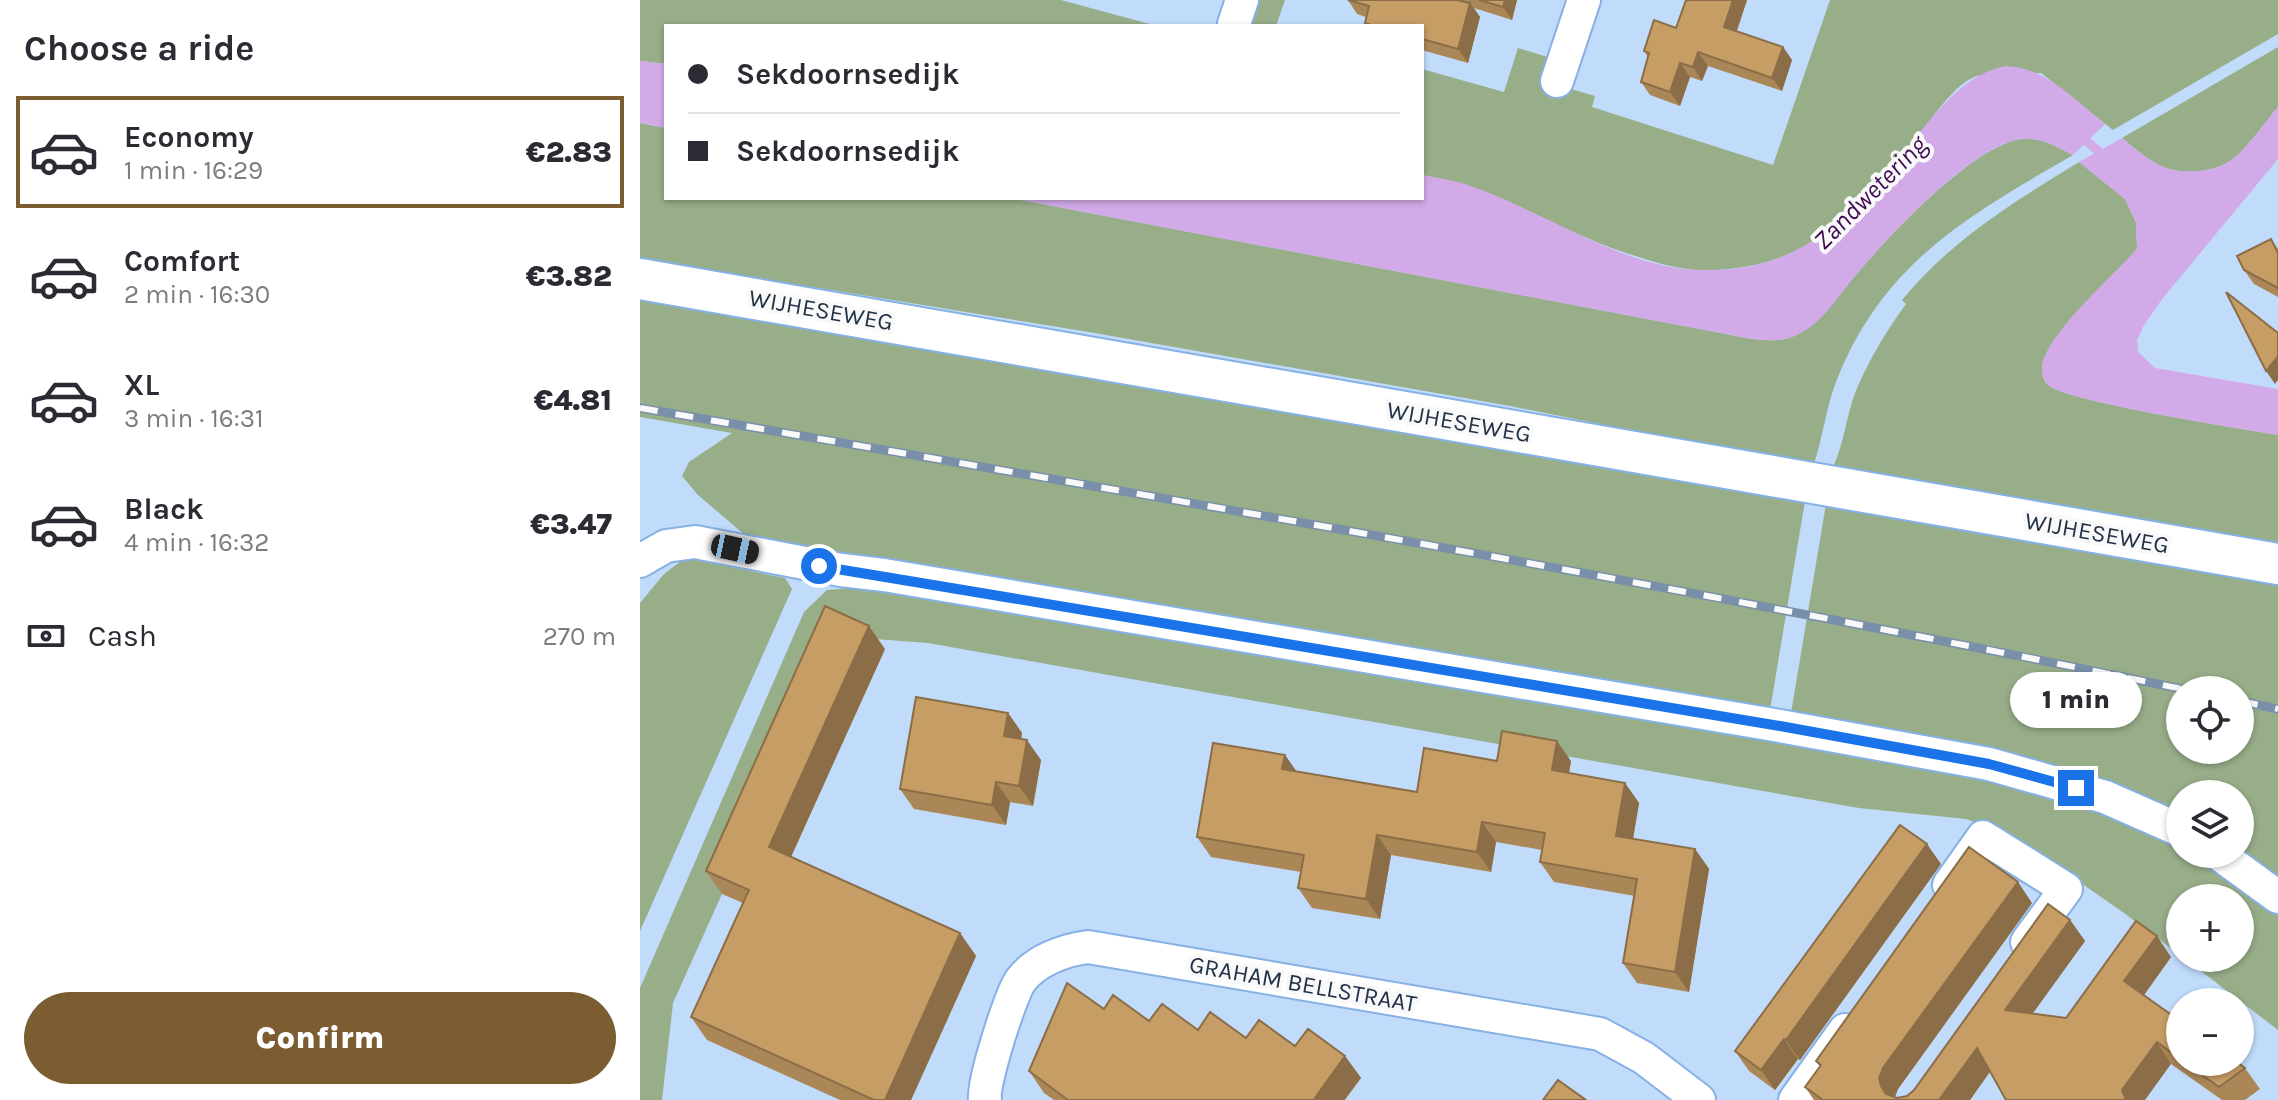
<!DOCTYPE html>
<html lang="en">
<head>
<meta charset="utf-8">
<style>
	:root { --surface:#fff; --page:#f2f2f3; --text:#2b2b33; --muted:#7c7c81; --line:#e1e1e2; --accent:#7c5d32 }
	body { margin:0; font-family:Karla,sans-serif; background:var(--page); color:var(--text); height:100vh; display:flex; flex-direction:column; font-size:30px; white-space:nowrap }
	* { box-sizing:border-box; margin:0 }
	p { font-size:26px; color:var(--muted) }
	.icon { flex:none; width:44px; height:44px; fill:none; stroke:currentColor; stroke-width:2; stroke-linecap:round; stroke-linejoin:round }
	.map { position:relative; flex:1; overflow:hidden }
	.side { display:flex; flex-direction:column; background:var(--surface); width:640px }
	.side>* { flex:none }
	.hud { position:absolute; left:24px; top:24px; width:760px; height:176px; border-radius:0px; box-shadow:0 2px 6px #0004; display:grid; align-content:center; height:176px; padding:0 24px; background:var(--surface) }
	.controls { position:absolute; left:1526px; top:676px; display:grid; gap:16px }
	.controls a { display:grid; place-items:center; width:88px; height:88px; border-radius:50%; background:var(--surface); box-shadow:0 2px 6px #0004; font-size:40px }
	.end { position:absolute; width:36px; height:36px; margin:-18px; border:10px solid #1a73e8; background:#fff; box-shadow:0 0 0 4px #fff }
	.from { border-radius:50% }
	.bubble { position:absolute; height:56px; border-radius:28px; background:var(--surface); box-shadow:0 2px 6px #0004; font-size:26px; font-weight:800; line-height:56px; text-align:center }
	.car { position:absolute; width:24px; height:48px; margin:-24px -12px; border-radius:10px; box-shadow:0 0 6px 2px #0007; background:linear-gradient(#222 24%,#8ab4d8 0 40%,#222 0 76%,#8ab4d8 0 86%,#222 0) }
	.hud b { display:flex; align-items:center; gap:28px; height:76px; font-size:30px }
	.hud b+b { border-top:2px solid var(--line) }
	.hud i { width:20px; height:20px; background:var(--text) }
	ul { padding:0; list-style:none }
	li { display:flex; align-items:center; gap:24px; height:112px; margin:0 16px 12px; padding:0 8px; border:4px solid transparent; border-radius:0px }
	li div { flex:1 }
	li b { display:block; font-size:30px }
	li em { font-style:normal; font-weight:800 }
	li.current { border-color:var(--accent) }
	li>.icon { width:72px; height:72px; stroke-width:1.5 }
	h2 { padding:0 24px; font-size:36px; line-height:96px }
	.pay { display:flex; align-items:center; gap:20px; height:88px; padding:0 24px; font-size:30px }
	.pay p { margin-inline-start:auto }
	.primary-button { display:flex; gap:16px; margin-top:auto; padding:16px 24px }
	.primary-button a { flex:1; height:92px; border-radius:48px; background:var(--accent); color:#fff; font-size:32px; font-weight:800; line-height:92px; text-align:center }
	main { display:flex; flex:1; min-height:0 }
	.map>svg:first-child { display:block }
</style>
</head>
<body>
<main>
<section class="side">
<h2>Choose a ride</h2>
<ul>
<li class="current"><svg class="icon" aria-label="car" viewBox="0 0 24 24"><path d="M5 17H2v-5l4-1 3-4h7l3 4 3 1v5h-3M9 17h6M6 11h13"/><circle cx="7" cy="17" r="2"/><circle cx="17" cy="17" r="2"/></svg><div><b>Economy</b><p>1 min · 16:29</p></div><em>€2.83</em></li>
<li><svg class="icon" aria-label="car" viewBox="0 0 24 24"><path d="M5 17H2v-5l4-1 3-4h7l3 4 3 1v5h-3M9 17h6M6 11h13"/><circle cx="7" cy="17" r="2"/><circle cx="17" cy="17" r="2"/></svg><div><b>Comfort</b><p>2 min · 16:30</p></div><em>€3.82</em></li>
<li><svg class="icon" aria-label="car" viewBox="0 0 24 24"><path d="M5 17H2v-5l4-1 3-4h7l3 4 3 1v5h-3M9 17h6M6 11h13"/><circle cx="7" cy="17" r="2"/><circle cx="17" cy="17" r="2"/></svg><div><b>XL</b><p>3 min · 16:31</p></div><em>€4.81</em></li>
<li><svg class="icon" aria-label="car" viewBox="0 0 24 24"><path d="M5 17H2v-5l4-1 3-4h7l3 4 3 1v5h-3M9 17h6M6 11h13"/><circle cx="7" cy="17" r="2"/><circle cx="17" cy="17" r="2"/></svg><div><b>Black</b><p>4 min · 16:32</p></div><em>€3.47</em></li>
</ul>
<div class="pay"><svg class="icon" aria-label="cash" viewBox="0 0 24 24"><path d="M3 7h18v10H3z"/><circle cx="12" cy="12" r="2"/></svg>Cash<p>270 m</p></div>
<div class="primary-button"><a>Confirm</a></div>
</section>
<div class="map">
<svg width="1638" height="1100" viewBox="0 0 1638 1100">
	<rect width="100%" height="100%" fill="#c1dbfb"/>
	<!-- green -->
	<path fill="#97ae89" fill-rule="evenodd" d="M0,0H421L517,26H26V64L0,61Z
		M617,0H645L636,26H609Z
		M1190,0H1638V34L1473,130L1401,73C1386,74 1346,72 1334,77C1314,86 1297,112 1283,129C1216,209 1172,273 1057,270C1034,269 1008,260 986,253C917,229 854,190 782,175V69L864,92L878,48L914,59L907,82L955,96L952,107L1133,165Z
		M1638,47V107C1624,123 1610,145 1594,158C1576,173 1543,175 1523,167C1508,160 1494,148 1482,138Z
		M0,123L26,128V198H371L1065,330C1090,334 1124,345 1149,338C1172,331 1200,294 1215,276C1247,238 1334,144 1382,139C1401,137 1417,147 1433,155C1333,213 1248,259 1200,372C1186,403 1184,435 1173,467L870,406L449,332L0,259Z
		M1439,162L1485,199L1496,223L1497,249C1473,276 1414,330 1403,361C1401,368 1402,379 1407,384C1421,401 1604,429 1638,435V545L1193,467C1204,443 1206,418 1215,393C1228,361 1245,333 1266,304L1262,300C1311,240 1374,202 1439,162Z
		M0,291L1166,495L1130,710L112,541L58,495L42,476L49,462L92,433L0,417Z
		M1187,498L1638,578V889L1600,854V794H1540V824L1151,713ZM1540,690H1600V750H1540Z
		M45,558L145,578L152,589L0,931V603L24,574Z
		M222,587L317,598L951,711L1146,737L1406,786L1540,842V854H1557L1600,883L1638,915V1030L1544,958H1600V898H1540V955L1484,913L1379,840L1326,819L1219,808L288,643L235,639L199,633L33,1003L22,1100H0V988L164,612L187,590Z"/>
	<!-- water -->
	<path fill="#d2aae7" d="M0,61L26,64V128L0,123Z
		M1365,66C1406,67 1435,100 1465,124L1433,155C1417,147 1401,137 1382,139C1332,144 1244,241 1211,281C1195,301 1176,331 1149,338C1123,345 1091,334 1065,330L371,198H782V175C794,177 806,179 818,182C894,204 975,266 1056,270C1170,276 1219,204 1285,126C1308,99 1329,74 1365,66Z
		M1638,107V159L1522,299L1503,327L1497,340L1498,352L1515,368L1638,389V435C1604,429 1421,401 1407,384C1402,378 1401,368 1403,361C1415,326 1471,278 1497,249L1496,223L1485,199L1439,162L1482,138C1494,148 1508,160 1523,167C1543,175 1576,173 1594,158C1610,145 1624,123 1638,107Z"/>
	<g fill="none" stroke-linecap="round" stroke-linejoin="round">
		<!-- stream -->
		<path stroke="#d2aae7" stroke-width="9" d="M1439,135L1468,159"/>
		<defs>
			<path id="minor" d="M594,24L602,0
				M917,81L944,0
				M0,561L26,546L55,542L201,570L244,575L1140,726L1349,764L1465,797L1540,830
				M1579,854L1638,897
				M1309,885L1343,837L1426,889L1387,942
				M345,1100C342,1084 371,993 381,980C396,960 425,950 448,947L960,1034L1004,1058L1059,1100
				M1155,1100L1205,1030"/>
			<path id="major" d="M0,279L1638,564"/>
		</defs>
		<!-- minor casing -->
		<use href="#minor" stroke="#86b1e4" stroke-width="36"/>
		<!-- major casing -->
		<use href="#major" stroke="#86b1e4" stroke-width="44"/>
		<!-- minor -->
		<use href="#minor" stroke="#fff" stroke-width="32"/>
		<!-- major -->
		<use href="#major" stroke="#fff" stroke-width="40"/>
		<defs>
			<path id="rail" d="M0,408C517,497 1034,584 1547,690
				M1600,701L1638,709"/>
		</defs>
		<!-- rail casing -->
		<use href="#rail" stroke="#798faa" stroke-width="9"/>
		<!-- rail -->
		<use href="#rail" stroke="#f9f9f9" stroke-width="6" stroke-dasharray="18" stroke-linecap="butt"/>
	</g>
	<!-- wall -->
	<path fill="#ab8758" d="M708,0L822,1L821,0H877L872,20L834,8L840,17L828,63L782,50V26H726L725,23L726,17L717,14Z
		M1046,0H1107L1097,31L1143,47L1152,60L1142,91L1068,66L1062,81L1050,77L1040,106L1010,95L1001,82L1008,57L1004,51L1036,28Z
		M1631,239L1638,249V297L1614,284L1604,270Z
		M245,649L151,857L320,933L336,956L271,1100H200L67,1040L51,1017L103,903L82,894L66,871Z
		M368,713L382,733L381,739L401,760L393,806L370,802L366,825L274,809L260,789Z
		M645,755L656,771L777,792L857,761H931L929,773L985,783L999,803L993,839L1055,849L1069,869L1049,992L997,983L983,963L995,896L914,882L900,862L902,850L856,842L851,872L751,855L740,919L672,908L658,888L661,872L571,857L557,837Z
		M1301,864L1160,1060L1158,1059L1135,1090L1109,1071L1095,1051Z
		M1392,903L1258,1089L1255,1097L1257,1098L1267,1096L1274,1090L1430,920L1445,941L1392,1014L1426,1018L1531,957L1504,995L1540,1021V1062H1597L1605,1068L1620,1089L1605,1100H1582L1531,1064L1350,1071L1330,1100H1174L1165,1087L1180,1067L1176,1061Z
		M464,1009L509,1021L705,1056L721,1078L705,1100H414L404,1093L389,1071Z"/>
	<!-- shaded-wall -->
	<path fill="#8b6e47" d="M865,0H877L872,20L863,7Z
		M1093,0H1107L1093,41L1084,27Z
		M830,3L840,17L828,63L818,49Z
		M1143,47L1152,60L1142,91L1132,78Z
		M1058,52L1068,66L1062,81L1053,67Z
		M1040,63L1050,77L1040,106L1030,92Z
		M1638,356V380L1635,384L1626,371Z
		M229,626L245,649L145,870L129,847Z
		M368,713L382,733L378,756L364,736Z
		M387,740L401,760L393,806L379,786Z
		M917,741L931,761L926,790L912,770Z
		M645,755L659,775L642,769Z
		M356,782L370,802L366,825L352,805Z
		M985,783L999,803L990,856L976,836Z
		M842,822L856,842L851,872L837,852Z
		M737,835L751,855L740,919L726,899Z
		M1287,844L1301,864L1160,1060L1146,1040Z
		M1055,849L1069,869L1049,992L1035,972Z
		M1378,882L1392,903L1258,1089L1254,1099L1251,1100L1241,1086L1239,1078L1243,1068Z
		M1430,920L1445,941L1380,1031L1365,1010Z
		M320,933L336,956L271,1100H245Z
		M1517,936L1531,957L1499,1002L1484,981Z
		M1144,1039L1158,1059L1135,1090L1121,1070Z
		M1517,1042L1531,1064L1505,1100H1486L1482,1090Z
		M1337,1048L1352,1069L1330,1100H1299Z
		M705,1056L721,1078L704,1100H676L675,1098Z"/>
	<!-- building -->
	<path fill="#c79d66" stroke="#8b6e47" stroke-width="2" d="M708,0H817L830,3L818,49L782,39V26H734L725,23L729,6Z
		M839,0H865L863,7Z
		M1046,0H1093L1084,27L1143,47L1132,78L1058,52L1053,67L1040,63L1030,92L1001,82L1009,53L1004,51L1014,20L1036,28Z
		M1631,239L1638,253V288L1604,270L1597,256Z
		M1586,292L1638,333V356L1626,371Z
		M185,606L229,626L129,847L320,933L245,1100H234L51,1017L109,890L66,871Z
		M276,697L368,713L364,736L387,740L379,786L356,782L352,805L260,789Z
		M862,731L917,741L912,770L985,783L976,836L1055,849L1035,972L983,963L997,879L900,862L905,833L842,822L837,852L737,835L726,899L658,888L664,855L557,837L573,743L645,755L642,769L777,792L784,748L857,761Z
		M1260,825L1287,844L1146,1040L1144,1039L1121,1070L1095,1051Z
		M1329,847L1378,882L1243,1068L1239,1078L1241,1086L1246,1094L1257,1098L1267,1096L1274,1090L1408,904L1430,920L1365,1010L1426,1018L1496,921L1517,936L1484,981L1540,1021V1059L1517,1042L1482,1090L1486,1100H1366L1337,1048L1299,1100H1183L1165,1087L1181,1065L1176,1061Z
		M427,983L464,1009L473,995L509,1021L522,1004L558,1030L570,1012L606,1038L619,1020L655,1046L668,1029L705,1056L675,1098L677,1100H428L389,1071Z
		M1544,1062H1597L1605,1068L1579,1087Z
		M918,1080L946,1100H903Z"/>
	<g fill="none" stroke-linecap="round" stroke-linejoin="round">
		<!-- route -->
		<path stroke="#1a73e8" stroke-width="10" d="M179,566L1140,726L1349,764L1436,788"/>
	</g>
	<g text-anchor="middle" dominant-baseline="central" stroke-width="8" stroke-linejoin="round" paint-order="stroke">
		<!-- street labels -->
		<g font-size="24" fill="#223348" stroke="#f9f9f9">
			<text transform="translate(181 310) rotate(10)">WIJHESEWEG</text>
			<text transform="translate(819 422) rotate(10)">WIJHESEWEG</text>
			<text transform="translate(1457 533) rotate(10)">WIJHESEWEG</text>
			<text transform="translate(663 984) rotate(10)">GRAHAM BELLSTRAAT</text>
		</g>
		<!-- water labels -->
		<g font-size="26" font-style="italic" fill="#3f0b53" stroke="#f9f9f9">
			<text transform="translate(1230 193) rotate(-45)">Zandwetering</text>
		</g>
	</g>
</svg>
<div class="controls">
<a><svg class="icon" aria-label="locate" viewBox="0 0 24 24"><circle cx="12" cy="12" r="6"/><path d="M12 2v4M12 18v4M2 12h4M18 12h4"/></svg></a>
<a><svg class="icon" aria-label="layers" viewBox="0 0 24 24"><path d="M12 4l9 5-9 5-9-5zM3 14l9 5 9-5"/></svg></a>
<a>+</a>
<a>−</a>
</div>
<i class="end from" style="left:179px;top:566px"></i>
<i class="end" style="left:1436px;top:788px"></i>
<div class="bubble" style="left:1370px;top:672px;width:132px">1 min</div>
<i class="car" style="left:95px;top:549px;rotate:102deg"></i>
<div class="hud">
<b><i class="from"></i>Sekdoornsedijk</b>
<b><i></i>Sekdoornsedijk</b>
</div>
</div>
</main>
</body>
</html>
